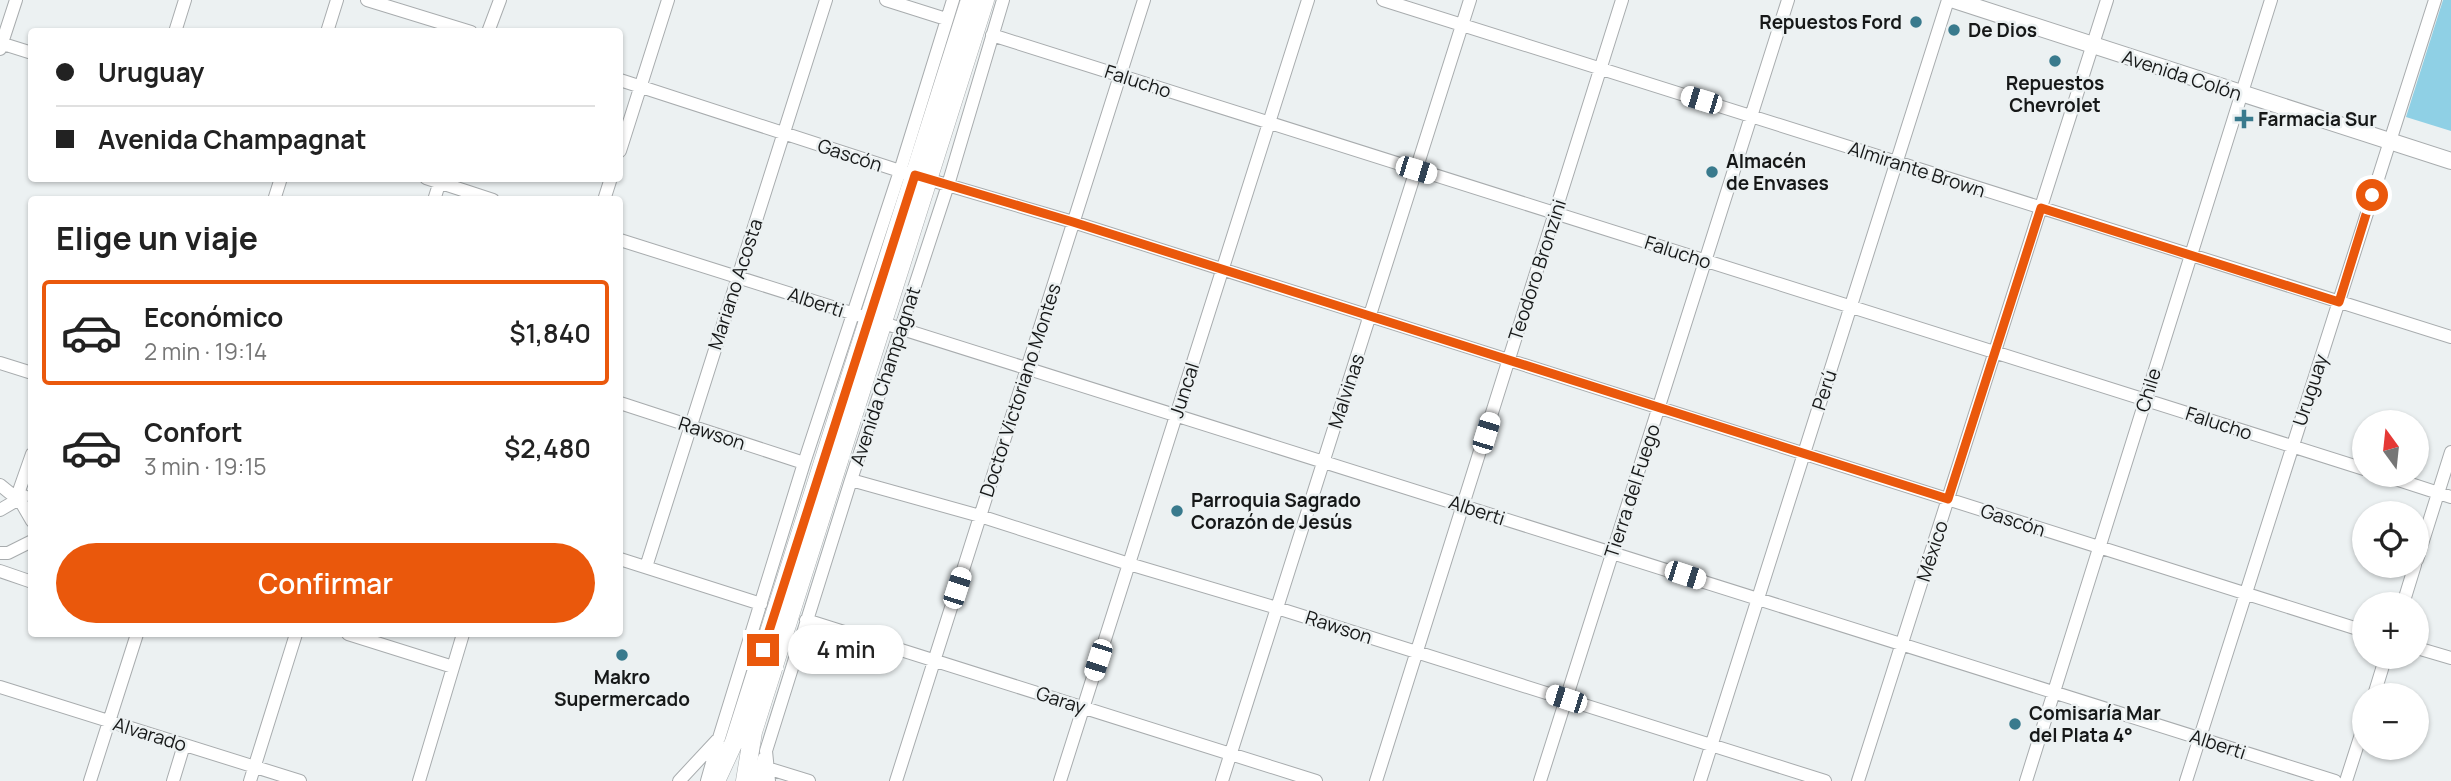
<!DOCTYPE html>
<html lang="es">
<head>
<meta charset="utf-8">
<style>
	:root { --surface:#fff; --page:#f6f6f6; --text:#222; --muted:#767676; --line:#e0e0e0; --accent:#ea580c }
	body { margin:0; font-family:Manrope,sans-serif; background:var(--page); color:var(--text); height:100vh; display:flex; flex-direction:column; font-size:26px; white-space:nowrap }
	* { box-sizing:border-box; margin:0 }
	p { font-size:23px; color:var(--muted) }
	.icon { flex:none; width:38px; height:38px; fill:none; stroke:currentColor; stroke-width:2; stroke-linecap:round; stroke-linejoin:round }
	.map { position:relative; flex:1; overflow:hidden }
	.drawer { position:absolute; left:28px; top:196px; width:595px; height:441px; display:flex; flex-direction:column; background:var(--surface); border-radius:7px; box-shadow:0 2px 5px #0004 }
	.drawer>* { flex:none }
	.hud { position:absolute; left:28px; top:28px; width:595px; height:154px; border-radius:7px; box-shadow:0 2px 5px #0004; display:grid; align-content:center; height:154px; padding:0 28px; background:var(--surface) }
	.needle { width:46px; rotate:345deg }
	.fabs { position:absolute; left:2352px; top:410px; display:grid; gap:14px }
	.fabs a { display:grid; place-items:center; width:77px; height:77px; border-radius:50%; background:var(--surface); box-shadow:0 2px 5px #0004; font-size:35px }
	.end { position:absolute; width:32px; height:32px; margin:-16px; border:9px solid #ea580c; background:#fff; box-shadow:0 0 0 4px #fff }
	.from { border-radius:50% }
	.bubble { position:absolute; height:49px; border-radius:24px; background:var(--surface); box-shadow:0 2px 5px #0004; font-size:23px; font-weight:600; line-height:49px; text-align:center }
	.car { position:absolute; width:21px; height:42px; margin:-21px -10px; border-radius:9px; box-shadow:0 0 5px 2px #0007; background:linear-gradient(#fff 24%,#345 0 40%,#fff 0 76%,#345 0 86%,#fff 0) }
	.hud b { display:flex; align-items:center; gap:24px; height:66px; font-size:26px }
	.hud b+b { border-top:2px solid var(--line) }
	.hud i { width:18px; height:18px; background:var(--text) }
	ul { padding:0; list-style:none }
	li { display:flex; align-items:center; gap:21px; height:105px; margin:0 14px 10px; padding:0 14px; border:4px solid transparent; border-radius:7px }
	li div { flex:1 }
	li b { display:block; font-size:26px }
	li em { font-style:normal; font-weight:600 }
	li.current { border-color:var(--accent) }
	li>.icon { width:63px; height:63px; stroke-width:1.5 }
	h2 { padding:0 28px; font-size:32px; line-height:84px }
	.action { display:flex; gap:14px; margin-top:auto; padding:14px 28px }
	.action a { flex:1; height:80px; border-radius:42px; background:var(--accent); color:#fff; font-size:28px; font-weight:600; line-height:80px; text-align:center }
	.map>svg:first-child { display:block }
</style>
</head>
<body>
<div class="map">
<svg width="2451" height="781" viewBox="0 0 2451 781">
	<rect width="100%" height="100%" fill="#ecf1f2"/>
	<!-- park -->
	<path fill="#8fd0e5" d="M2443,0H2451V131L2406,117Z"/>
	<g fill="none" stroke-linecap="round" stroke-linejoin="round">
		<defs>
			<path id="minor" d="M367,0L471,32
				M886,0L946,19
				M1383,0L2451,337
				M175,32L185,0
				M327,32L337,0
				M488,32L500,0
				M992,35L2364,469
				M0,43L32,53
				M0,49L16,0
				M620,80L900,171L1073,222L2364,631
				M620,151L668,0
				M426,178L493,200
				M274,200L281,178
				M434,200L441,178
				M604,200L611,178
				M620,240L2335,781
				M0,363L32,373
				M620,403L804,463
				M2380,474L2451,497
				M851,480L980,516L1129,564L1277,608L1825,781
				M0,485L21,502L32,521
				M19,500V491L32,454
				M0,510L24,496
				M0,553H8L32,541
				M620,559L761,604
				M2417,560L2451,452
				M646,567L826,0
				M0,571L32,582
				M2403,604L2415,565
				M806,620L1316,781
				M348,634L453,667
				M2417,648L2451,658
				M0,687L300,781
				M2374,695L2386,656
				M767,768L809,781
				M90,781L137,634
				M173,781L184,745
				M250,781L296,634
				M419,781L463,634
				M679,781L719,738L804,463L900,171L953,0
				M707,781L718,742
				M757,781L764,758
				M769,781L766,751L851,480L948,185L1003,0
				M896,781L1144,0
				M1060,781L1308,0
				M1222,781L1470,0
				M1376,781L1622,0
				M1540,781L1788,0
				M1700,781L1948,0
				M1858,781L2107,0
				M2026,781L2271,0
				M2186,781L2435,0
				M2346,781L2364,725"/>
			<path id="major" d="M1954,0L2451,161"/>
			<path id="highway" d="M716,781L734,742L970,0
				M745,781L753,732L985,0"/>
		</defs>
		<!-- minor casing -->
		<use href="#minor" stroke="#a8acae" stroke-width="14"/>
		<!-- major casing -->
		<use href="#major" stroke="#a8acae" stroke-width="18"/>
		<!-- highway casing -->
		<use href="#highway" stroke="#a8acae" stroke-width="19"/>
		<!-- minor -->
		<use href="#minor" stroke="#fff" stroke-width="12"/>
		<!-- major -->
		<use href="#major" stroke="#fff" stroke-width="16"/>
		<!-- highway -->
		<use href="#highway" stroke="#fff" stroke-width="18"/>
	</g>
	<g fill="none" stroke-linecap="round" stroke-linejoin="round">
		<!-- route -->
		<path stroke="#ea580c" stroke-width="9" d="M763,650L915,175L1073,222L1948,499L2041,208L2339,302L2372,195"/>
	</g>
	<!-- markers -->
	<g fill="#397a8d" stroke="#ecf1f2" stroke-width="2.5">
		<circle cx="1916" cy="22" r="7"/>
		<circle cx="1954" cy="30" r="7"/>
		<circle cx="2055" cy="61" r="7"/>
		<path d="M2240.5 108.5h7v7h7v7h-7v7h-7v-7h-7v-7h7z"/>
		<circle cx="1712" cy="172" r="7"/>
		<circle cx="1177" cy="511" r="7"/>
		<circle cx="622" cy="655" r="7"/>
		<circle cx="2015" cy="724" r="7"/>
	</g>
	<g text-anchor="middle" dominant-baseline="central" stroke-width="5" stroke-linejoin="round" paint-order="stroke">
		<!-- poi labels -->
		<g font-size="19" font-weight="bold" fill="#161818" stroke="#ecf1f2" text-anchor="start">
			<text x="1902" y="22" text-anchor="end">Repuestos Ford</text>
			<text x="1968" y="30">De Dios</text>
			<text x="2055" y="83" text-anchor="middle">Repuestos<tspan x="2055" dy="22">Chevrolet</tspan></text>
			<text x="2258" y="119">Farmacia Sur</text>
			<text x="1726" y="161">Almacén<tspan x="1726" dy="22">de Envases</tspan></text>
			<text x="1191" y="500">Parroquia Sagrado<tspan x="1191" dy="22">Corazón de Jesús</tspan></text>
			<text x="622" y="677" text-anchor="middle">Makro<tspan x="622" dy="22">Supermercado</tspan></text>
			<text x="2029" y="713">Comisaría Mar<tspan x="2029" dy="22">del Plata 4°</tspan></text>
		</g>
		<!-- street labels -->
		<g font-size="19" fill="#161818" stroke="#ecf1f2">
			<text transform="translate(2182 75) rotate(18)">Avenida Colón</text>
			<text transform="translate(1138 81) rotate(18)">Falucho</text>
			<text transform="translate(850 155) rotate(18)">Gascón</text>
			<text transform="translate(1917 169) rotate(18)">Almirante Brown</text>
			<text transform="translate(1678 252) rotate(18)">Falucho</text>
			<text transform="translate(1537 270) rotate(-72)">Teodoro Bronzini</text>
			<text transform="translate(735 284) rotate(-72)">Mariano Acosta</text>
			<text transform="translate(816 302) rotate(18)">Alberti</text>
			<text transform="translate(885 376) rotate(-72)">Avenida Champagnat</text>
			<text transform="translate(1020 390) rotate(-72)">Doctor Victoriano Montes</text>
			<text transform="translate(1184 390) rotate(-72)">Juncal</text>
			<text transform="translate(1824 390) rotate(-72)">Perú</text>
			<text transform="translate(2148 390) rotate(-73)">Chile</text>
			<text transform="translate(2310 390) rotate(-72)">Uruguay</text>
			<text transform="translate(1346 391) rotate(-72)">Malvinas</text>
			<text transform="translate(2219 423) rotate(18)">Falucho</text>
			<text transform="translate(712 433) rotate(18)">Rawson</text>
			<text transform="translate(1632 491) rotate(-72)">Tierra del Fuego</text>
			<text transform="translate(1477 510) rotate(18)">Alberti</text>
			<text transform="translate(2013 520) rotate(18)">Gascón</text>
			<text transform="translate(1932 551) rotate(-72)">México</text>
			<text transform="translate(1339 627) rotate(18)">Rawson</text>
			<text transform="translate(1061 700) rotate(18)">Garay</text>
			<text transform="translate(150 734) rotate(17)">Alvarado</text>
			<text transform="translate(2218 744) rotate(18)">Alberti</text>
		</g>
	</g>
</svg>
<div class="fabs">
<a><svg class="needle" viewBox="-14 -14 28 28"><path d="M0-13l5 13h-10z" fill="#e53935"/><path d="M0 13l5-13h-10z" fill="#767676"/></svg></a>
<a><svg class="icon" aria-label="locate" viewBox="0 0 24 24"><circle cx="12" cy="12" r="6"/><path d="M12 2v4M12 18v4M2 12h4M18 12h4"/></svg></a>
<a>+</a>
<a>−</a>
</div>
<i class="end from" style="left:2372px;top:195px"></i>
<i class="end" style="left:763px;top:650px"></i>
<div class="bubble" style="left:788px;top:625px;width:116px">4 min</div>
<i class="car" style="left:1701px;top:100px;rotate:287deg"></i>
<i class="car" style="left:1416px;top:170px;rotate:107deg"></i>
<i class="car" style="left:1486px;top:433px;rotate:17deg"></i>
<i class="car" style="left:1685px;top:575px;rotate:108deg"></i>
<i class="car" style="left:957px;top:588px;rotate:18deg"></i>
<i class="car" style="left:1098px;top:660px;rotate:198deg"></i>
<i class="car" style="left:1566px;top:699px;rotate:288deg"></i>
<div class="hud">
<b><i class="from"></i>Uruguay</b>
<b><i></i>Avenida Champagnat</b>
</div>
<section class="drawer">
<h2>Elige un viaje</h2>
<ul>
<li class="current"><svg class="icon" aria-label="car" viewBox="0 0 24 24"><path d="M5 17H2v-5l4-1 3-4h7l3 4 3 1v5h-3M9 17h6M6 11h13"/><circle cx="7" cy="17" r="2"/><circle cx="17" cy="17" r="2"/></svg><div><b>Económico</b><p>2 min · 19:14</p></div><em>$1,840</em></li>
<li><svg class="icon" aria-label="car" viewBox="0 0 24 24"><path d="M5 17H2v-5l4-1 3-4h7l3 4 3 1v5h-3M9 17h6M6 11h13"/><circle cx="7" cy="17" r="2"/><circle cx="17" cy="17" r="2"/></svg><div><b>Confort</b><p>3 min · 19:15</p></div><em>$2,480</em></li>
</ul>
<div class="action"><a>Confirmar</a></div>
</section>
</div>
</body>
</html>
